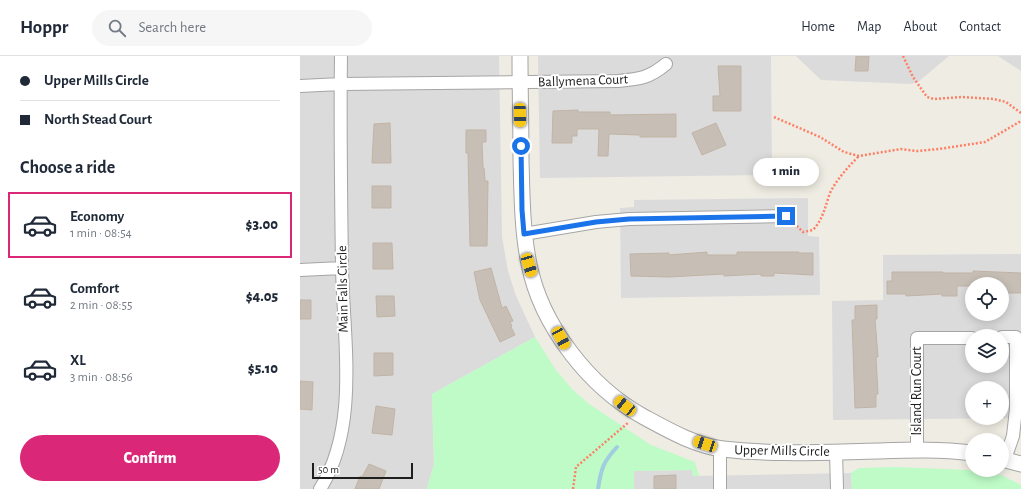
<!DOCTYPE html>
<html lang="en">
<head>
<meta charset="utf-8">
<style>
	:root { --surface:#fff; --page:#f6f6f7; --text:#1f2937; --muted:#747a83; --line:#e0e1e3; --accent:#db2777 }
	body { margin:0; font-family:"Alegreya Sans",sans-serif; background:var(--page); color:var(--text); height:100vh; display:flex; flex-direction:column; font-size:15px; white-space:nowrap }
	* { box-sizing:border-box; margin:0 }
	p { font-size:13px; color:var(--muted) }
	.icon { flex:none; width:22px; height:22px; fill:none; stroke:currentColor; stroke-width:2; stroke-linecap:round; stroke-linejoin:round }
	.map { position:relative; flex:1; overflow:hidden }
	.sheet { display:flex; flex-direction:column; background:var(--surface); width:300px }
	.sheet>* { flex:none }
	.guide { display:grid; align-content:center; height:88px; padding:0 20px; background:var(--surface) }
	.buttons { position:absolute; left:665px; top:221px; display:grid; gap:8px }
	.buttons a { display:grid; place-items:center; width:44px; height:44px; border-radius:50%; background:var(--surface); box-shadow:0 2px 10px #0003; font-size:20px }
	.scale { position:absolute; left:12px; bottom:10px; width:101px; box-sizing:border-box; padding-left:4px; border:2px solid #1e1e1e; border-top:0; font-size:11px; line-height:14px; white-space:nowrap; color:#1e1e1e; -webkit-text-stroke:3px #fff; paint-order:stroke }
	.end { position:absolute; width:18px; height:18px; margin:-9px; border:5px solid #1a73e8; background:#fff; box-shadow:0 0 0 2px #fff }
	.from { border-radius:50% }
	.bubble { position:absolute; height:28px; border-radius:14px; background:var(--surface); box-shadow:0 2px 10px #0003; font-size:13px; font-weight:800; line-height:28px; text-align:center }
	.car { position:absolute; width:12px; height:24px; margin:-12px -6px; border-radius:5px; box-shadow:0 0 3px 1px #0007; background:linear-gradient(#f5c518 24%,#345 0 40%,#f5c518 0 76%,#345 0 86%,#f5c518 0) }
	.guide b { display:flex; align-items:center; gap:14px; height:38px; font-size:15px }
	.guide b+b { border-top:1px solid var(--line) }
	.guide i { width:10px; height:10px; background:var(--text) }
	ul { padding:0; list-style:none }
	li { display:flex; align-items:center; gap:12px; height:66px; margin:0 8px 6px; padding:0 12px; border:2px solid transparent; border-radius:0px }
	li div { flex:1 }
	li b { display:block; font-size:15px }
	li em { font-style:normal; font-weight:800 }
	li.active { border-color:var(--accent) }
	li>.icon { width:36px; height:36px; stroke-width:1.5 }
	h2 { padding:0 20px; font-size:18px; line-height:48px }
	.button { display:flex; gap:8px; margin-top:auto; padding:8px 20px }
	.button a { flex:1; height:46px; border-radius:24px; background:var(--accent); color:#fff; font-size:16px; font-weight:800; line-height:46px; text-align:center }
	header { display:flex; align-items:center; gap:24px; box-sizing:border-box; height:56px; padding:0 20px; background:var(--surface); border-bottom:1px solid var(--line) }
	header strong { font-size:19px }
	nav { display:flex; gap:22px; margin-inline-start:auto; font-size:14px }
	.search { width:280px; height:36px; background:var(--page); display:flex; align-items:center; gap:10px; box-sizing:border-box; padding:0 14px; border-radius:22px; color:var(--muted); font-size:15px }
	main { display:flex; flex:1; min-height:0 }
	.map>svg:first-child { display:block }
</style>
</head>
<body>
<header>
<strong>Hoppr</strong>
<div class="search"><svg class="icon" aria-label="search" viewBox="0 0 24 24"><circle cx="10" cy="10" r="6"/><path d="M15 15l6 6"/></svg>Search here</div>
<nav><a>Home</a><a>Map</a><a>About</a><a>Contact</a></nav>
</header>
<main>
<section class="sheet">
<div class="guide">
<b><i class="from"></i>Upper Mills Circle</b>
<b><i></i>North Stead Court</b>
</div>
<h2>Choose a ride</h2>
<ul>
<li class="active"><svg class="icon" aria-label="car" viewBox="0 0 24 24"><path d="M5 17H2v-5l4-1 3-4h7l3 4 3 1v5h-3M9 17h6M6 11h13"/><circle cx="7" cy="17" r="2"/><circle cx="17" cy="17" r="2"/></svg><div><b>Economy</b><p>1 min · 08:54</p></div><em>$3.00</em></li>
<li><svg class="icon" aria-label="car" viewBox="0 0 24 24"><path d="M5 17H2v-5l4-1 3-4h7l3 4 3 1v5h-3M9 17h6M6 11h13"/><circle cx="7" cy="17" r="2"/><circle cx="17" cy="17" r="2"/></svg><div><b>Comfort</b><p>2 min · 08:55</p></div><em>$4.05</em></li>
<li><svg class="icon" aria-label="car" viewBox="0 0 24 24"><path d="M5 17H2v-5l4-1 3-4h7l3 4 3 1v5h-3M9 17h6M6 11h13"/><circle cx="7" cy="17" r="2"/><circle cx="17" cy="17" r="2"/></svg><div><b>XL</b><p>3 min · 08:56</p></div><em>$5.10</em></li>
</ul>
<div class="button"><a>Confirm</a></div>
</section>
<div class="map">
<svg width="721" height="433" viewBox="0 0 721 433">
	<rect width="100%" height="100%" fill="#efece3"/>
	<!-- residential -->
	<path fill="#dcdbdb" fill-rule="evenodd" d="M0,0H199L202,181L208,215L216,240L235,281L132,338L134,408L127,433H0Z
		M238,0H471L472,119L240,122Z
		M496,0H649L618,26L611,28L521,24Z
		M698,0H721V15Z
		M508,142V180L519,181L520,239L321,242L320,152L334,151V144Z
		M721,198V362L533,364L532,245L583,244V199ZM672,228H702V258H672ZM672,280H702V310H672ZM672,332H702V362H672Z
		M392,414L393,420L551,417L552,433H334L333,415Z"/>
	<!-- park -->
	<path fill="#befbc7" d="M235,281L256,314L272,333L289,348L351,389L395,406L399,420H393L392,414L334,415V433H127L134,408L132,338Z
		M595,411L668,414L701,419L721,429V433H552L551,417L559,412Z"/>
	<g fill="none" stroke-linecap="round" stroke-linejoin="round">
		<!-- stream -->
		<path stroke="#a2cdde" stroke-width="4" d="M298,433C301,413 303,406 317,391"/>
	</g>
	<!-- building -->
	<path fill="#c7bfb6" stroke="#c1b3a5" d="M556,0H569L568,15H555Z
		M418,10H441V55H413V40H420Z
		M278,54V56H310V59L376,58V81H340V79L309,78L308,100H298L299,73H277V80H272V87H252L253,55Z
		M90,67L91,107H72L74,68Z
		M416,67L426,89L402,99L392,77Z
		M166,74H186V86H182L183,112H184L185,125H188L187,190H170L168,97H166Z
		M72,130H91V152H72Z
		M73,187H92L93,213H73Z
		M407,196V199H437V196H499V197H513V219L474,217V220H461V218L424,220V218L369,221L331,220L330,198L369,197V199Z
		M191,212L202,252L206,250L213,265L210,266L212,270L211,271L215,279L200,286L180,244L174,216Z
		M673,215L721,217V237H702V228H672V230H657V240H642V238L606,240V238H587V225H592V216H643L644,217H673Z
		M76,240H94L95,260L77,261Z
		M0,244H11V263H0Z
		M577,249V263H575L578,301H576L578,338H576V351L555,352L552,264H555V250Z
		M74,297H93V319L74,320Z
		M0,325L13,326L12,354L0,353Z
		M76,350L95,353L92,379L72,377Z
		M69,408L86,415L79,433H55L60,420L62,421Z
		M376,419V433H354V420Z"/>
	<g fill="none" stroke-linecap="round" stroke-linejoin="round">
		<defs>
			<path id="minor" d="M0,30L41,28L318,25C340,23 349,22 366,8
				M224,178L296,166L329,163L486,160
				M0,214L42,212
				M702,281H716V353L713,380L705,403
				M420,393V433
				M617,394V282H672
				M536,396L537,433
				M20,433C60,370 43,281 42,210C41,140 40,70 41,0"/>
			<path id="tertiary" d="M220,0C220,35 221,69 221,104C222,139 222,174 229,208C241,269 289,331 344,361C368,374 396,390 423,393C475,399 527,396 579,395C610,394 641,393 672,397
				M702,403L721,408"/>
		</defs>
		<!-- minor casing -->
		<use href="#minor" stroke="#a5a5a5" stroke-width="14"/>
		<!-- tertiary casing -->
		<use href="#tertiary" stroke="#a5a5a5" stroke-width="17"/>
		<!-- path -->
		<path stroke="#fe7f65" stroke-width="2.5" stroke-dasharray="2 2" stroke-linecap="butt" d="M603,0L613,21L627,41L634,43L662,41L694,43L706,46L721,57
			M474,61L520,81L544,96L559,100L601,93L617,95L639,93L685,86L721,65
			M494,167L503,176L513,174C523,163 525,151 530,137C537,123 548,111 559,100
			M273,433L276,411L329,366"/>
		<!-- minor -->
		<use href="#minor" stroke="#fff" stroke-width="12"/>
		<!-- tertiary -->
		<use href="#tertiary" stroke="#fff" stroke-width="15"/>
	</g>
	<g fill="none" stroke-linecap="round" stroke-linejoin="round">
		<!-- route -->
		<path stroke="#1a73e8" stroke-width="5" d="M221,90L222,154L224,178L296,166L329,163L486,160"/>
	</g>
	<g text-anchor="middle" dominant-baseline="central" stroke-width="4" stroke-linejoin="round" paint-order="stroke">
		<!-- street labels -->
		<g font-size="14" fill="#1e1e1e" stroke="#fff">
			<text transform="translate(283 25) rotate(-2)">Ballymena Court</text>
			<text transform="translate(43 233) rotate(-91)">Main Falls Circle</text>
			<text transform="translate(617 335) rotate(-90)">Island Run Court</text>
			<text transform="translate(482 395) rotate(1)">Upper Mills Circle</text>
		</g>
	</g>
</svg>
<div class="buttons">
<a><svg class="icon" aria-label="locate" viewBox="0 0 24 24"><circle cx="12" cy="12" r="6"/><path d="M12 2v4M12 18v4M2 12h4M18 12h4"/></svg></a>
<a><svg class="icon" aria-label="layers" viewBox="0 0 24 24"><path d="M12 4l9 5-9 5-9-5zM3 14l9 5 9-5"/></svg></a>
<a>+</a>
<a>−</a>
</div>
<div class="scale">50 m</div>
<i class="end from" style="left:221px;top:90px"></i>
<i class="end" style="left:486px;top:160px"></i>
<div class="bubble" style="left:453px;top:102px;width:66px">1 min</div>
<i class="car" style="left:220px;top:59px;rotate:179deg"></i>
<i class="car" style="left:229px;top:209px;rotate:163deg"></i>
<i class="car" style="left:261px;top:282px;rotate:151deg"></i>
<i class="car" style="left:325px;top:350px;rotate:309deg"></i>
<i class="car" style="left:405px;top:388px;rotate:288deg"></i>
</div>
</main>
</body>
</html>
